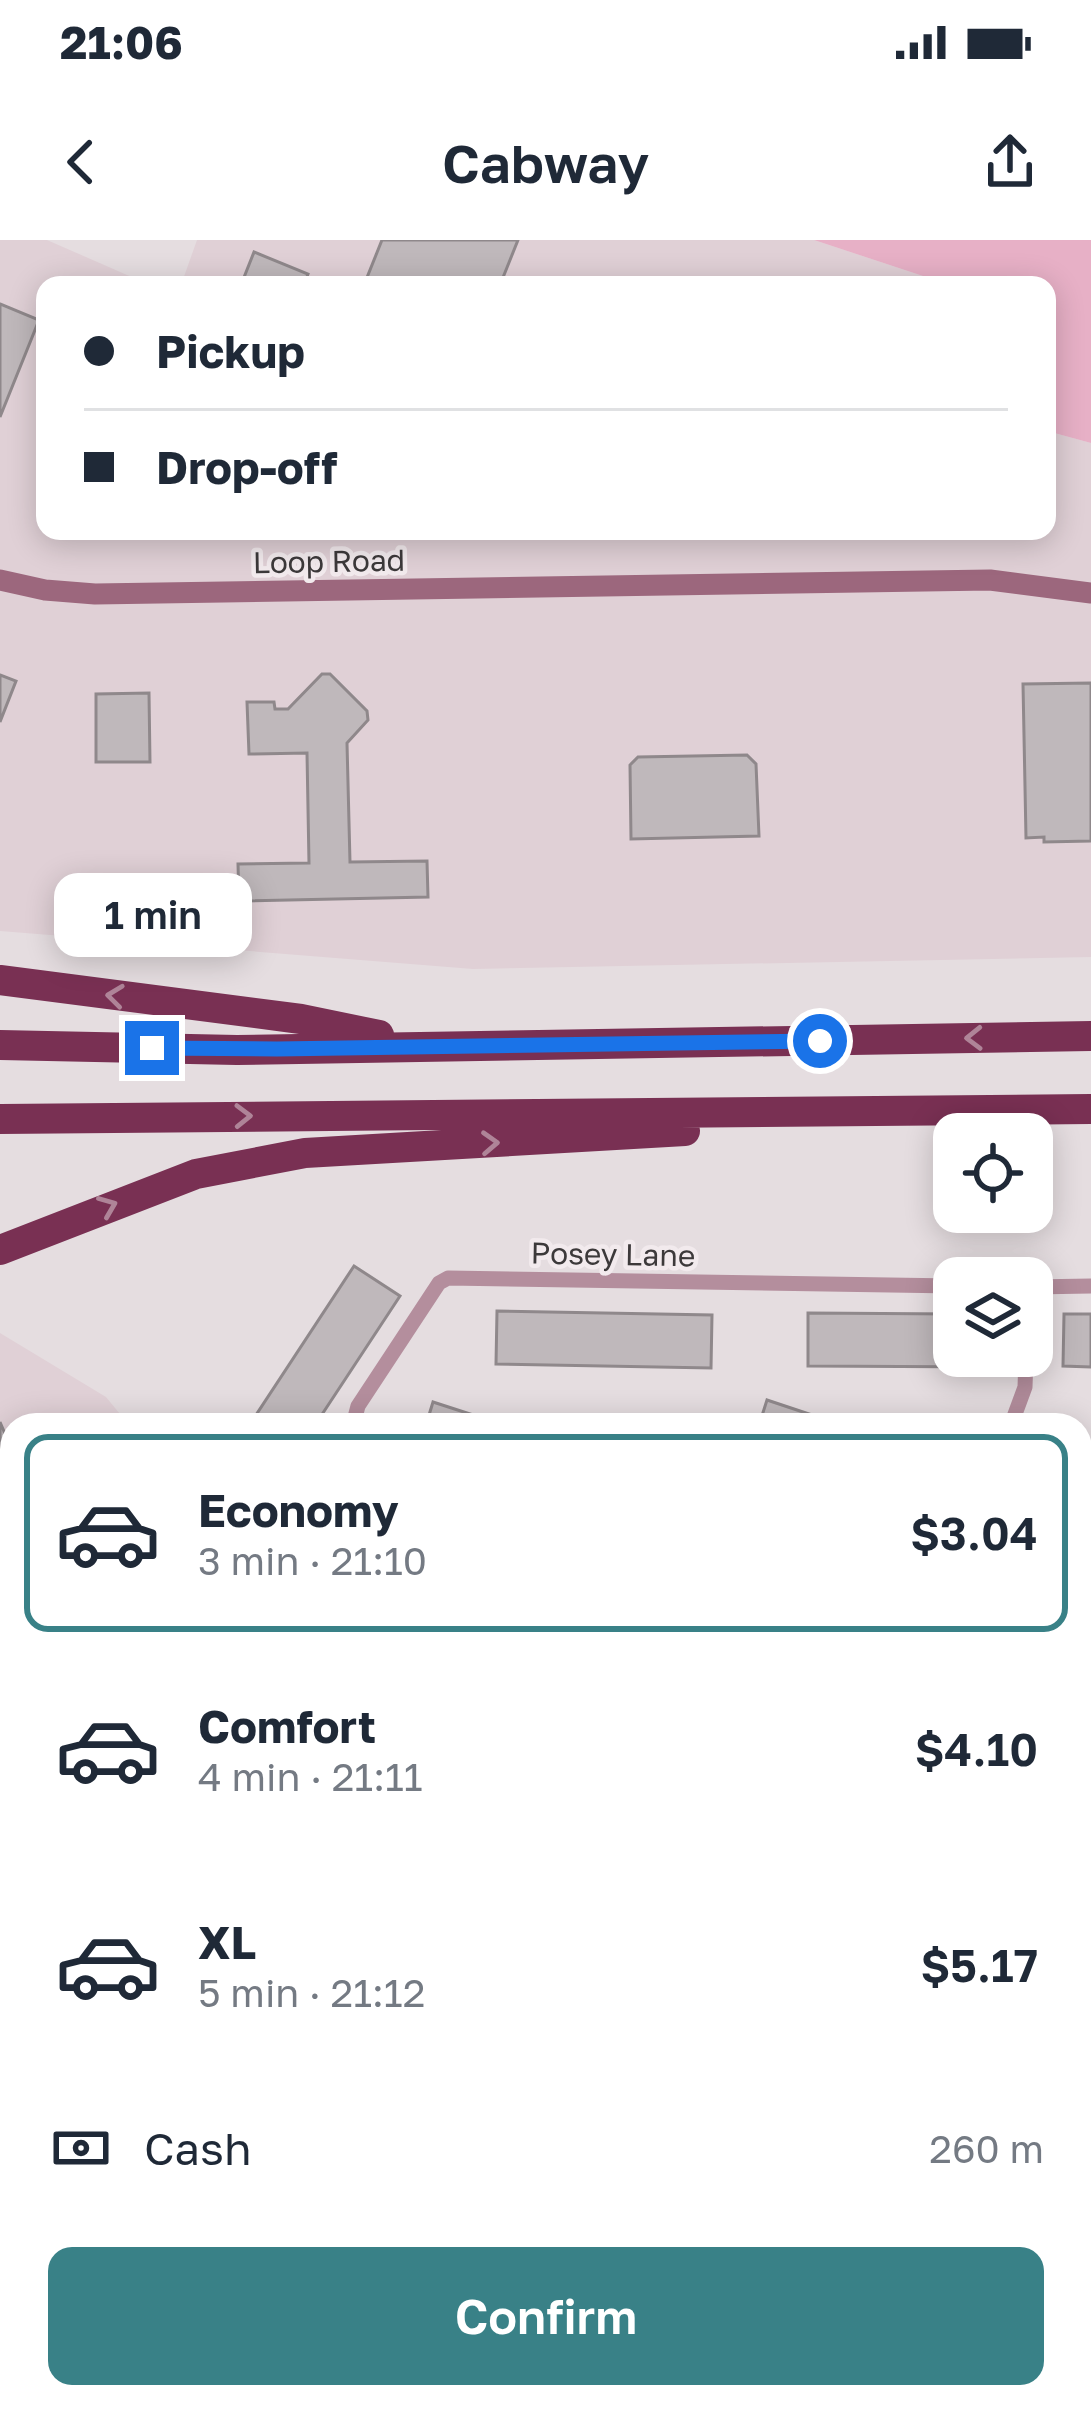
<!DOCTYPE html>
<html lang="en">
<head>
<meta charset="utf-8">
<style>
	:root { --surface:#fff; --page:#f6f6f7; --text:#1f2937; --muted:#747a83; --line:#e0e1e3; --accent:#398187 }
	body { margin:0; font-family:"Golos Text",sans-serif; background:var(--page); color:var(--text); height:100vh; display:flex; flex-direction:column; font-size:45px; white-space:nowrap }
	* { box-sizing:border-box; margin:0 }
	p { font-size:39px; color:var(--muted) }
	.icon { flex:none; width:66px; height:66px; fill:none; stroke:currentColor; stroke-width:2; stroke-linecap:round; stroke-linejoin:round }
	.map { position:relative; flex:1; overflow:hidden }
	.sheet { position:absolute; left:0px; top:1173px; width:1092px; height:996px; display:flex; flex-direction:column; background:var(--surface); border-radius:36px 36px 0 0; box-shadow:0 6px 30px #0003 }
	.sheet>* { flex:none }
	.hud { position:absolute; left:36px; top:36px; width:1020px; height:264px; border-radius:24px; box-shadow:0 6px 30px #0003; display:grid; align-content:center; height:264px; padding:0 48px; background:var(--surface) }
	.fabs { position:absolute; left:933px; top:873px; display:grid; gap:24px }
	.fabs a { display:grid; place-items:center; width:120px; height:120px; border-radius:24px; background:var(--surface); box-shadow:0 6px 30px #0003; font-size:60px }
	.end { position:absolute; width:54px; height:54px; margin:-27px; border:15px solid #1a73e8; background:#fff; box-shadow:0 0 0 6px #fff }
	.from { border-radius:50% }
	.bubble { position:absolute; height:84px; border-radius:24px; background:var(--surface); box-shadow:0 6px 30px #0003; font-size:39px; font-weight:600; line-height:84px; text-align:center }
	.hud b { display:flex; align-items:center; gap:42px; height:114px; font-size:45px }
	.hud b+b { border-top:3px solid var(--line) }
	.hud i { width:30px; height:30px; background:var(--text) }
	ul { padding:21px 0 0; list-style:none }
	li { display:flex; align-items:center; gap:36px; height:198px; margin:0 24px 18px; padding:0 24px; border:6px solid transparent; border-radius:24px }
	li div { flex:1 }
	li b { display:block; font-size:45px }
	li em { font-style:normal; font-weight:600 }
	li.on { border-color:var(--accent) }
	li>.icon { width:108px; height:108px; stroke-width:1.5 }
	.pay { display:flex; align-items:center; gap:30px; height:132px; padding:0 48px; font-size:45px }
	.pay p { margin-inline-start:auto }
	.primary-button { display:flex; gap:24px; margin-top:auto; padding:24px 48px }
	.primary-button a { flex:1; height:138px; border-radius:24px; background:var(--accent); color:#fff; font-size:48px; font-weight:600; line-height:138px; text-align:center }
	.status { display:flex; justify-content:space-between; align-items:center; height:84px; padding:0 60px; background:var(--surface); direction:ltr }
	.status svg { height:33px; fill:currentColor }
	header { display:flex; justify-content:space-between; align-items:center; height:156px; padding:0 48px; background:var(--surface); font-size:54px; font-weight:600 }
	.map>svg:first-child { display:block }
</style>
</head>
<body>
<div class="status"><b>21:06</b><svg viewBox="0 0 49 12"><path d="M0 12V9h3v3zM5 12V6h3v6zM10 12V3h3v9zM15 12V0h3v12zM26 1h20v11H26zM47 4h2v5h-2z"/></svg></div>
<header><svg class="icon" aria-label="back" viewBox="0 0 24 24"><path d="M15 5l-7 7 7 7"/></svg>Cabway<svg class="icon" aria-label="share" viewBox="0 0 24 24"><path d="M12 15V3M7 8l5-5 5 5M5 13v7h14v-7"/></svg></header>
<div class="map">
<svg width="1091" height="2169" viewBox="0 0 1091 2169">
	<rect width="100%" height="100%" fill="#e5dde0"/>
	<!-- built -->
	<path fill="#e0d0d6" d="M0,0H47L150,45H45V291H1047V191L1091,203V717L473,729L0,691Z
		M197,0H814L929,38L932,45H181Z
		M0,1093L106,1157L129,1185H12V1809L0,1805Z
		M1080,1393L1091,1396V1820L1080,1850Z"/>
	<!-- green -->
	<path fill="#e7b0c6" d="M814,0H1091V203L1047,191V45H932L929,38Z"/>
	<!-- building -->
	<path fill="#bfb8bb" stroke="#8f888b" stroke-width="3" d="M382,0H518L500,45H364Z
		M254,12L308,34L304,45H241Z
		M0,64L39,80L0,177Z
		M322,434H330L367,471L368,480L347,503L350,622L427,621L428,657L239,661L238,624L309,623L307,513L249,514L247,462H274L275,469H288Z
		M0,435L16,441L0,482Z
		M1091,443V601L1044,602V597L1026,598L1023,444Z
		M149,453L150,522H96V454Z
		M747,515L756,524L759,596L631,599L630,525L638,517Z
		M354,1026L400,1056L315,1185H258L252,1181Z
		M497,1071L712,1075L711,1128L496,1124Z
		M808,1073L954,1074V1116H992V1127L808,1126Z
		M1064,1074H1091V1127L1063,1126Z
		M767,1160L842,1185H759Z
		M433,1162L504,1185H426Z
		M0,1182L12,1210V1334L0,1339Z
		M1080,1264L1091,1268V1326L1080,1323Z
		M0,1631L12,1652V1738L0,1734Z"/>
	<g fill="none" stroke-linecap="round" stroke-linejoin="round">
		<!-- street -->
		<path stroke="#b48e9d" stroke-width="15" d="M1032,1047L1091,1046
			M353,1185L358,1166L439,1043L448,1038L954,1046
			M1011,1185L1025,1147L1026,1116
			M1080,1356L1091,1360
			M591,2169L596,2157
			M891,2169L896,2157"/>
		<!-- secondary -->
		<path stroke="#9c677d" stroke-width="21" d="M0,340L45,350L95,354L990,340L1091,353
			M1080,1965L1091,1936
			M1007,2169L1011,2157"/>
		<!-- primary -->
		<path stroke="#8a4a66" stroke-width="24" d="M0,1853L12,1857
			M924,2157L959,2169"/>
		<!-- highway -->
		<path stroke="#793053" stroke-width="30" d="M0,740L301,779L379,795
			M0,805L237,810L1091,796
			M0,879L1091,869
			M0,1010L196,934L305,913L685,891"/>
	</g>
	<!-- one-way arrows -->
	<defs><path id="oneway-chevron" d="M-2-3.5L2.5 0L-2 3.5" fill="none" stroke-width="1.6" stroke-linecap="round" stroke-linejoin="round" transform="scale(3)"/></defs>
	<g stroke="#af8498">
		<use href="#oneway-chevron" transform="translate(115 756) rotate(-173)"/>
		<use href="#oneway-chevron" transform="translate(974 798) rotate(179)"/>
		<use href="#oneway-chevron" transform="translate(243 876) rotate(-1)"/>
		<use href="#oneway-chevron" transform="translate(490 903) rotate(-3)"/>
		<use href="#oneway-chevron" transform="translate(108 966) rotate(-22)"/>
	</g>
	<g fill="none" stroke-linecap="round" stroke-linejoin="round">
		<!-- route -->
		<path stroke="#1a73e8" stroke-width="15" d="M152,808L277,809L820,801"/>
	</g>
	<g text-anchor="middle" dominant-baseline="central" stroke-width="9" stroke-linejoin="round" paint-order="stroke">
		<!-- street labels -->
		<g font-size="30" fill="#3c393a" stroke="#f2eaed">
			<text transform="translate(329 321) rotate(-1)">Loop Road</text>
			<text transform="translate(613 1014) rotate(1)">Posey Lane</text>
		</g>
	</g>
</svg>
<div class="fabs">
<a><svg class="icon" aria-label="locate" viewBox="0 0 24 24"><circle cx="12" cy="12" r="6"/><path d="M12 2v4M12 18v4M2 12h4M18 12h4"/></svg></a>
<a><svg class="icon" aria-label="layers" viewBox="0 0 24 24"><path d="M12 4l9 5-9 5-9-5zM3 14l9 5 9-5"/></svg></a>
</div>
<i class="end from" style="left:820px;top:801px"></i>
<i class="end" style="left:152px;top:808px"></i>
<div class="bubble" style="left:54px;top:633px;width:198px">1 min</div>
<div class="hud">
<b><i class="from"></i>Pickup</b>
<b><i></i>Drop-off</b>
</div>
<section class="sheet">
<ul>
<li class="on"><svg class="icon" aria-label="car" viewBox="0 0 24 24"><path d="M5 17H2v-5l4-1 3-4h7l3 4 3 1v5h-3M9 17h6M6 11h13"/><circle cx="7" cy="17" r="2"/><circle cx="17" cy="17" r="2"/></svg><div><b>Economy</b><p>3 min · 21:10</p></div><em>$3.04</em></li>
<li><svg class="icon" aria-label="car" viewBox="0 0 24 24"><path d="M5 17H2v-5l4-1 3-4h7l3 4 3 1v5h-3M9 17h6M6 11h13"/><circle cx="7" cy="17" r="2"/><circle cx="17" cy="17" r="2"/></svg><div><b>Comfort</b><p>4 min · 21:11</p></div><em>$4.10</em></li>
<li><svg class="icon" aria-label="car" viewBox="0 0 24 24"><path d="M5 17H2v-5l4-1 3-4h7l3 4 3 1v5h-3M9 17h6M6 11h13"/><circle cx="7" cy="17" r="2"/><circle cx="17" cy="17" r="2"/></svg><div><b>XL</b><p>5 min · 21:12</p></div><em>$5.17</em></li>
</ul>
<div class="pay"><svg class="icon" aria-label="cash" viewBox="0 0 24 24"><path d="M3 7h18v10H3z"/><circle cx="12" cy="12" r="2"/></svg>Cash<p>260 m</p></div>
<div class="primary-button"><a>Confirm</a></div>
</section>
</div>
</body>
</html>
